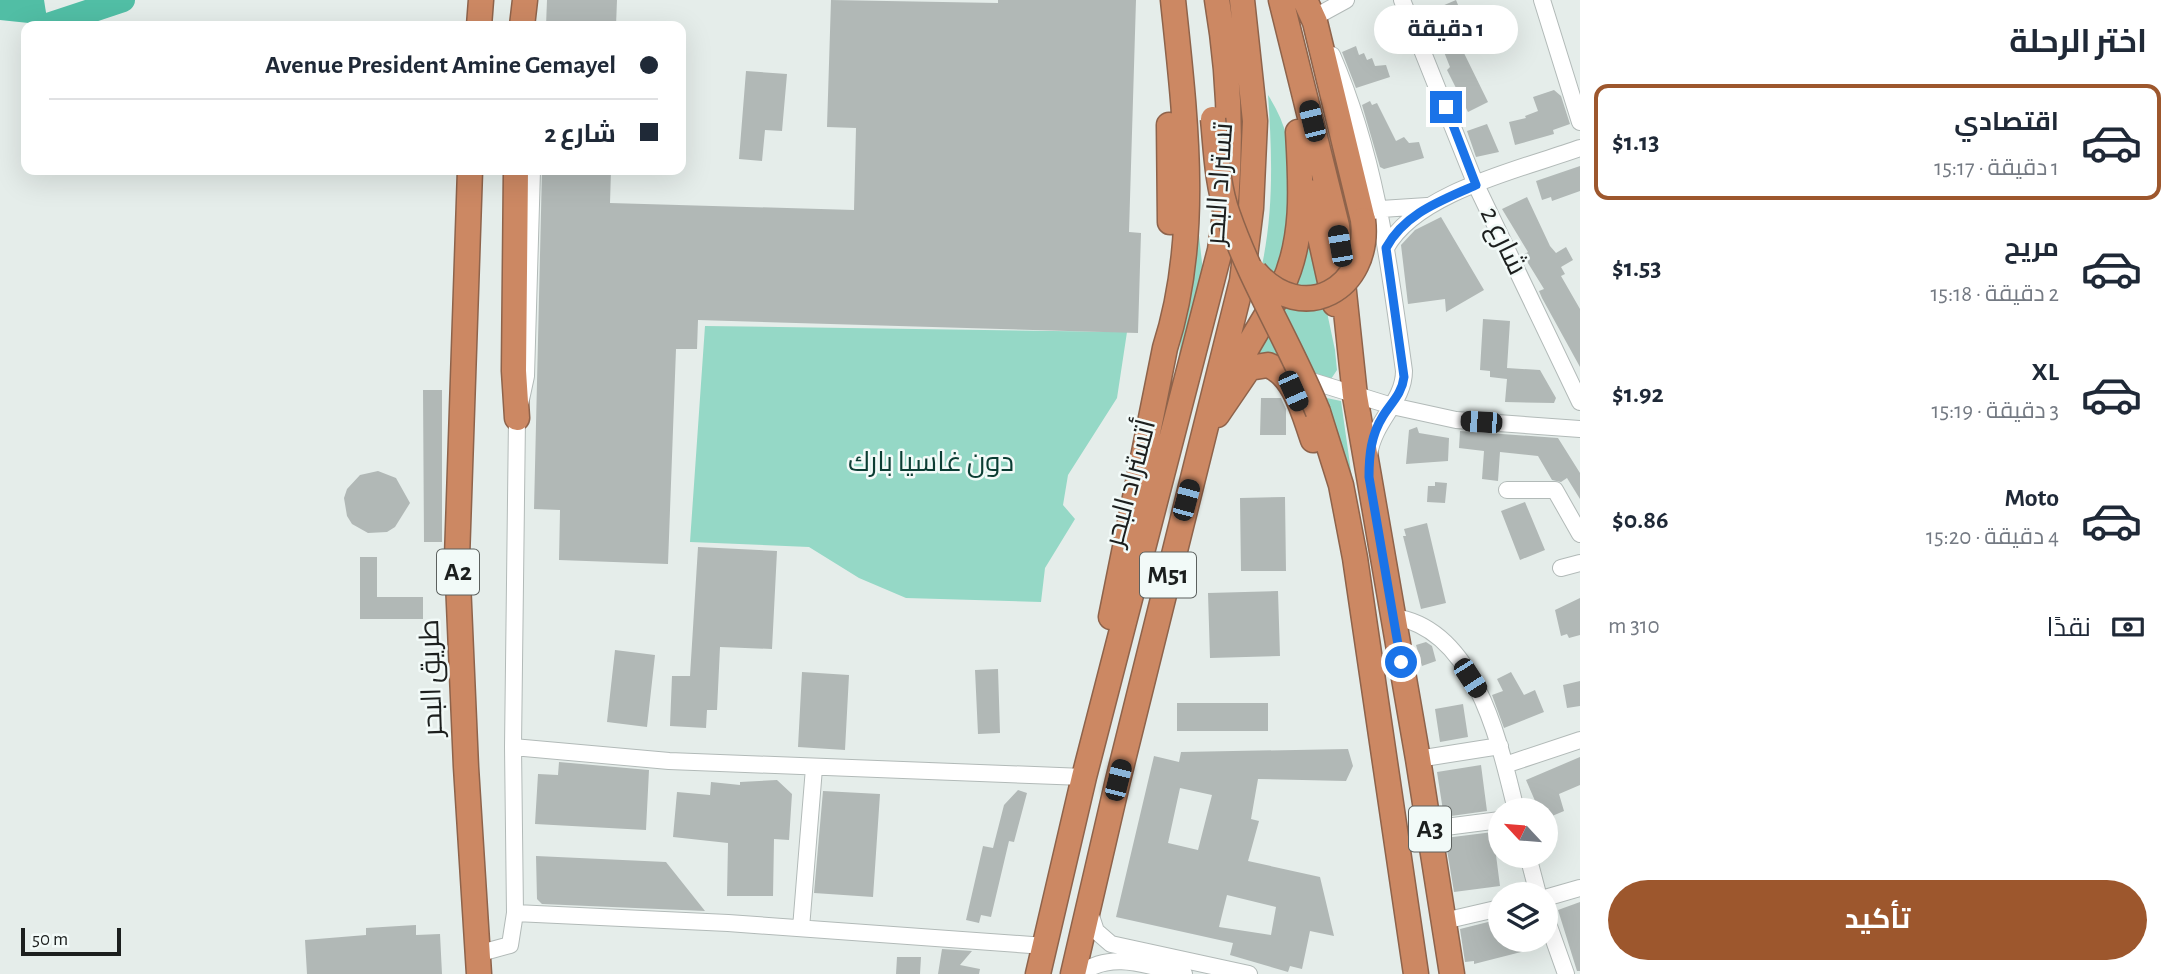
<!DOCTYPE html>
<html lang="ar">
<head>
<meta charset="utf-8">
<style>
	:root { --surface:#fff; --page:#f2f2f3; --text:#1f2937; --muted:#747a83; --line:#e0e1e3; --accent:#9d572d }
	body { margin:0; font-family:"Alegreya Sans",Cairo,sans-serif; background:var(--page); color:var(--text); direction:rtl; height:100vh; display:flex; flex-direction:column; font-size:26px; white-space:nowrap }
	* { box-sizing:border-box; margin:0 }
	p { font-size:23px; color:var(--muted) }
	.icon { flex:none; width:38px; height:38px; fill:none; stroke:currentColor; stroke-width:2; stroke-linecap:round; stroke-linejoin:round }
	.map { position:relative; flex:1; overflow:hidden; direction:ltr }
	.details { display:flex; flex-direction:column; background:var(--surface); width:595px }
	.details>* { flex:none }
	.hud { position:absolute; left:21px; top:21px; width:665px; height:154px; border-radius:14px; box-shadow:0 7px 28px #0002; direction:rtl; display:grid; align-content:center; height:154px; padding:0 28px; background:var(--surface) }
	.needle { width:46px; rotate:296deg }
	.tools { position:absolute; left:1488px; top:798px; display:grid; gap:14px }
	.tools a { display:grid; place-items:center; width:70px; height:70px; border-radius:50%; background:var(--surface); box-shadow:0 7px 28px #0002; font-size:35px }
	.scale { position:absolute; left:21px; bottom:18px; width:100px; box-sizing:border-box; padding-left:7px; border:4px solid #1c1f1e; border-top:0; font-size:19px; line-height:24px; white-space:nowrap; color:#1c1f1e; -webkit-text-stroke:5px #f2faf8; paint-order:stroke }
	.end { position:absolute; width:32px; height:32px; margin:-16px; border:9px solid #1a73e8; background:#fff; box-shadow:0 0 0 4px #fff }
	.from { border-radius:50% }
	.bubble { position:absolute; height:49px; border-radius:24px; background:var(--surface); box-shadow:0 7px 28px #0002; font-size:23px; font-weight:700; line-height:49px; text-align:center; direction:rtl }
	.car { position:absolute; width:21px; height:42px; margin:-21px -10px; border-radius:9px; box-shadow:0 0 5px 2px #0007; background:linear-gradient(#222 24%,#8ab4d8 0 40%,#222 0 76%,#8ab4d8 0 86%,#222 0) }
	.hud b { display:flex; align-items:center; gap:24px; height:66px; font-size:26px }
	.hud b+b { border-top:2px solid var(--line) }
	.hud i { width:18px; height:18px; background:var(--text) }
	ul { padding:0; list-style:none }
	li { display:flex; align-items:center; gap:21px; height:116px; margin:0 14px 10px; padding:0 14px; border:4px solid transparent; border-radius:14px }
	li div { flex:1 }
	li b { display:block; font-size:26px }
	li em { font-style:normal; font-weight:700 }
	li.selected { border-color:var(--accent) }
	li>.icon { width:63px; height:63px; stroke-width:1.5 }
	h2 { padding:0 28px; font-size:32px; line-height:84px }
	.pay { display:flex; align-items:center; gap:18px; height:77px; padding:0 28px; font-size:26px }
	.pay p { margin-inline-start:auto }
	.button { display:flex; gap:14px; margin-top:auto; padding:14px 28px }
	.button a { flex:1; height:80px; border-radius:42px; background:var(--accent); color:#fff; font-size:28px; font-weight:700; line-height:80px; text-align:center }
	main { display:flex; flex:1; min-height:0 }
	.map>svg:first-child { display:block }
</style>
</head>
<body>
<main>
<section class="details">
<h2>اختر الرحلة</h2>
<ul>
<li class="selected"><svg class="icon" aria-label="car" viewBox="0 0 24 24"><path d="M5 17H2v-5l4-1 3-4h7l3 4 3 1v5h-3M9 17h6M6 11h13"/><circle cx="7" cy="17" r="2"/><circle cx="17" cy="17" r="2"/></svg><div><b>اقتصادي</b><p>1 دقيقة · 15:17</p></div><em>$1.13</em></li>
<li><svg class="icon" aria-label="car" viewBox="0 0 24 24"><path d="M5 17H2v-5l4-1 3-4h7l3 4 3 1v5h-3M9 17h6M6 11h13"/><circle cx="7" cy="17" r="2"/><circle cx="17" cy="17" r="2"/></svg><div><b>مريح</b><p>2 دقيقة · 15:18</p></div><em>$1.53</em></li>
<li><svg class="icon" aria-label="car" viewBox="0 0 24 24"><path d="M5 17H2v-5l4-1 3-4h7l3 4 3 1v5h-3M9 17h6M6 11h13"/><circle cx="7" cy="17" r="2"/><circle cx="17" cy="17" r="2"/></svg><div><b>XL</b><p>3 دقيقة · 15:19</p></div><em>$1.92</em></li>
<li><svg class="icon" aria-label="car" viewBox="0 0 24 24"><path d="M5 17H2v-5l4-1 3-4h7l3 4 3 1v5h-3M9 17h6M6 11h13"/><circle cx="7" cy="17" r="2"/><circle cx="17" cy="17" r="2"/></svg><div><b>Moto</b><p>4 دقيقة · 15:20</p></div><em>$0.86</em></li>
</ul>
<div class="pay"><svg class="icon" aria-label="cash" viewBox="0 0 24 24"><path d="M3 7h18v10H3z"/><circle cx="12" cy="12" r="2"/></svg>نقدًا<p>310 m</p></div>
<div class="button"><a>تأكيد</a></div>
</section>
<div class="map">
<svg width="1580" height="974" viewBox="0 0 1580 974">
	<rect width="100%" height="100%" fill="#e5edea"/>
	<!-- green -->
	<path fill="#95d8c6" d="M1268,95C1308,156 1288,218 1277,284L1262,265C1274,210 1272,151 1268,95Z
		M1306,213L1335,350L1337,370L1331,379L1249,361Z
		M1197,217L1203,272L1177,370Z
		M705,326L1127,332L1117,398L1068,475L1063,505L1075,519L1045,568L1041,602L906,598L859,578L809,547L690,542Z
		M1317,396L1341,401L1360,535Z"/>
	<!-- water -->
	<path fill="#51bea5" d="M0,0H44L48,25L0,20Z"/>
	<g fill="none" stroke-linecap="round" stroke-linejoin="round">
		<!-- river -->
		<path stroke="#51bea5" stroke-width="24" d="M48,25L123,0"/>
	</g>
	<!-- building -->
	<path fill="#b1b8b6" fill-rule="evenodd" d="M547,0H617L616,26H546Z
		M831,0L998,3V0H1136L1129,232L1141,233L1138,333L698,320L697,349H676L668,564L559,560L560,510L534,509L542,170H611L610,203L854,210L856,128L827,127Z
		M1456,0L1470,34L1474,32L1478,43L1462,49L1488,102L1468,112L1447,70L1450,67L1428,12Z
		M1356,46L1359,55L1364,53L1367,60L1372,58L1375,66L1386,65L1390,77L1356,88L1342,52Z
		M746,71L787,74L782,131L765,130L762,161L739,159Z
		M1554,90L1561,96L1570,124L1553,130L1554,134L1515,145L1509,122L1526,118L1525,116L1538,111L1533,97Z
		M1370,101L1372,105L1377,103L1396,141L1404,137L1409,143L1419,142L1424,158L1384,169L1380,167L1362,105Z
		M1487,124L1499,152L1476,157L1467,131Z
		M1580,166V191L1552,201L1551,197L1542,200L1536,181Z
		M1527,197L1550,246L1556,253L1566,247L1573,260L1561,267L1565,274L1561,276L1580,309V367L1542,298L1539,291L1544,289L1523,255L1528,252L1502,209Z
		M1441,217L1484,290L1446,312L1445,299L1408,304L1401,245L1415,230Z
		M1483,319L1510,321L1507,368L1540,370L1556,398L1554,403L1505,402L1507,379L1490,377V371L1480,370Z
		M423,390H442V542H424Z
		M1261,398H1281L1286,409V435H1260Z
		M1417,427L1419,433L1449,438L1448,461L1406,464L1409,430Z
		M1460,431L1558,438L1580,473V499L1567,478L1561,482L1552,480L1538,456L1500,452L1498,481L1482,479L1484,451L1459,448Z
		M378,471L396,478L410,503L395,527L387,532L368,533L352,524L347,516L344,498L347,489L360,475Z
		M1435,482L1447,483L1445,503L1427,502L1428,486H1435Z
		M1285,497L1286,571H1241L1240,498Z
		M1525,502L1545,550L1520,560L1501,511Z
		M1427,523L1446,603L1421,609L1403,536H1406L1404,529Z
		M698,547L777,551L772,649L720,647L717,710H707L706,728L670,726L672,676H690Z
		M360,557H377V597H423V619H360Z
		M1278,591L1280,656L1210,658L1208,593Z
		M1580,598V635L1569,638L1567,634L1561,636L1555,610Z
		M1426,642L1432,646L1436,661L1422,666L1416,645Z
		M615,650L655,655L647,727L607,722Z
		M998,669L1000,733L978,734L975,670Z
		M802,672L849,675L845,750L798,747Z
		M1511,672L1524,695L1535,690L1544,712L1504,728L1492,695L1503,691L1497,679Z
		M1580,681V706L1567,708L1563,685Z
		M1177,703H1268V731H1177Z
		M1463,704L1468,737L1440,742L1435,709Z
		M1348,749L1353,766L1346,781L1258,779L1251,819L1259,821L1248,861L1320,877L1334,936L1310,931L1302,969L1290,966L1288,972L1230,955L1233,943L1116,917L1154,756L1179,762L1181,752ZM1180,788L1212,795L1198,850L1168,843ZM1227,895L1276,907L1271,935L1219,927Z
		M1580,757V785L1559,794L1564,811L1545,819V810H1539L1526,780Z
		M559,762L649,770L646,830L535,824L538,774L558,775Z
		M1481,765L1487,811L1444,817L1437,772Z
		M777,780L792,794L789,840L774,839L773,896H727L728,843L673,837L677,792L710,795L711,782L740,785V782Z
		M1018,790L1027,793L1014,842L1009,841L991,917L981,915L979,923L966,920L983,846L993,848L1004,805Z
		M823,791L880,794L873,897L814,893Z
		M1493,832L1500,886L1454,892L1445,838Z
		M536,856L666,862L705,911L542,904L537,899Z
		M1580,902V971H1577L1558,910Z
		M1500,919V940H1526L1529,950L1474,964V961L1465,962L1460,929Z
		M416,925V935L440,934L442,974H307L305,940L366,935V928Z
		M942,949L972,951L960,965L980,969L979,974H938Z
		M897,957H921L920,974H896Z"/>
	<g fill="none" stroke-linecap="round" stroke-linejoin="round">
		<defs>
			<path id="minor" d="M1402,0L1476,185L1580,402
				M1542,0L1580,122
				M1313,18L1346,0
				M1332,55C1376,157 1389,262 1404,371C1404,402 1374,420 1369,455
				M1381,209L1427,206
				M1386,248C1416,192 1522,169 1580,148
				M1302,378L1392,406L1456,420L1580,429
				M1507,490H1555L1580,534
				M1561,568L1580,563
				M1394,617C1476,629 1500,745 1516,810
				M513,747L669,761L1084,777
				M1418,759L1500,746
				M1505,765L1580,740
				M1430,829L1500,820
				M1528,856L1538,894
				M1545,898L1580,888
				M1089,910L1096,931L1111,944L1249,974
				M515,913L728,923L1045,946
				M1545,915L1566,974
				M1444,921L1500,908
				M801,928L814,768
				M477,954L510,945L515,913L513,747L517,418L526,376L532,170
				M1080,974C1112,950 1148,966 1184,974"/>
			<path id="highway" d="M1281,0L1337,226L1355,396L1418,759L1452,974
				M1305,0L1315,22L1363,220
				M479,26L481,0
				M522,26L525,0
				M1169,125L1170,222
				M470,170L457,558L466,767L479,974
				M516,170L514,371L517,418
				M1310,192L1335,304
				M1232,378C1245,346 1267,318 1282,287C1305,239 1301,184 1298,132
				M1318,412L1341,485L1355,558L1416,974
				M1217,415L1249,368L1268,365C1295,375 1304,415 1313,440
				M1111,617L1165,348C1201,236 1185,115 1173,0
				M1038,974L1084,777L1220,250C1233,168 1231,82 1217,0
				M1073,974L1118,780L1242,281L1251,208L1255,121L1242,0"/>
		</defs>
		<!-- minor casing -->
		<use href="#minor" stroke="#b2bab8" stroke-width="18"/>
		<!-- highway casing -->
		<use href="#highway" stroke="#8e634b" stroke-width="27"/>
		<!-- minor -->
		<use href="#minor" stroke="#fff" stroke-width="16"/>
		<!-- highway -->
		<use href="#highway" stroke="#cc8863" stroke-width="24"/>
		<defs>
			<path id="highway-bridge" d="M1213,119C1216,150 1217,185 1228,215C1252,284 1291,345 1318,412
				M1255,272C1303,327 1371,289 1363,220"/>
		</defs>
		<!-- highway-bridge casing -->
		<use href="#highway-bridge" stroke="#8e634b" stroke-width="27" stroke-linecap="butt"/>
		<!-- highway-bridge -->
		<use href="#highway-bridge" stroke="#cc8863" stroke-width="24"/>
	</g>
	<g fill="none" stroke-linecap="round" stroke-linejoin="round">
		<!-- route -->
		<path stroke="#1a73e8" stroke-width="9" d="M1401,662L1369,477C1369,455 1371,435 1383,416C1391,403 1402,394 1404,377L1386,248C1405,213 1441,201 1476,185L1446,107"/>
	</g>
	<g text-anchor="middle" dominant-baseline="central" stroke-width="5" stroke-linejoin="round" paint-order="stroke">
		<!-- shield labels -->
		<g fill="#f2faf8" stroke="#5c615f" stroke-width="2">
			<rect x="437" y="549.5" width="42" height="45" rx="5"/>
			<rect x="1140" y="552.5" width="56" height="45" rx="5"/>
			<rect x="1409" y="806.5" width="42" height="45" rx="5"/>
		</g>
		<g font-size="26" font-weight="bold" fill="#1c1f1e">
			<text x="458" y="572">A2</text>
			<text x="1168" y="575">M51</text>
			<text x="1430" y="829">A3</text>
		</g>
		<!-- street labels -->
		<g font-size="28" fill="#1c1f1e" stroke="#f2faf8">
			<text transform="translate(1220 184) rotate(-86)">تستراد البحر</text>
			<text transform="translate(1503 241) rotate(64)">شارع 2</text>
			<text transform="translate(1131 483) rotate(-75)">أتستراد البحر</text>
			<text transform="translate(432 678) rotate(-92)">طريق البحر</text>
		</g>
		<!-- park labels -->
		<g font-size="28" fill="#0b3d33" stroke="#f2faf8">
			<text x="931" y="463">دون غاسيا بارك</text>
		</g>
	</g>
</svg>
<div class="tools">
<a><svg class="needle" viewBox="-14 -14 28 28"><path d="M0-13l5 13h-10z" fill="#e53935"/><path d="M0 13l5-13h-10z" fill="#747a83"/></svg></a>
<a><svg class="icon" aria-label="layers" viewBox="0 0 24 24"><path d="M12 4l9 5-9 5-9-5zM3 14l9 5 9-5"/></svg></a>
</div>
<div class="scale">50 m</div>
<i class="end from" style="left:1401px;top:662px"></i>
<i class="end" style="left:1446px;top:107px"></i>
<div class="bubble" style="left:1374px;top:5px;width:144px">1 دقيقة</div>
<i class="car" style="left:1312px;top:121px;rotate:346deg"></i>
<i class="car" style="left:1340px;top:246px;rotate:350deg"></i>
<i class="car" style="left:1293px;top:391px;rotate:156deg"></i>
<i class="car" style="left:1481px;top:422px;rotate:274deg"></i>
<i class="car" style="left:1186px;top:500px;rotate:15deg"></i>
<i class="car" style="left:1470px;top:678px;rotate:147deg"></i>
<i class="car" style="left:1118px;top:780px;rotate:14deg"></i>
<div class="hud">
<b><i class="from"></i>Avenue President Amine Gemayel</b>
<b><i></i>شارع 2</b>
</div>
</div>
</main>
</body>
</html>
